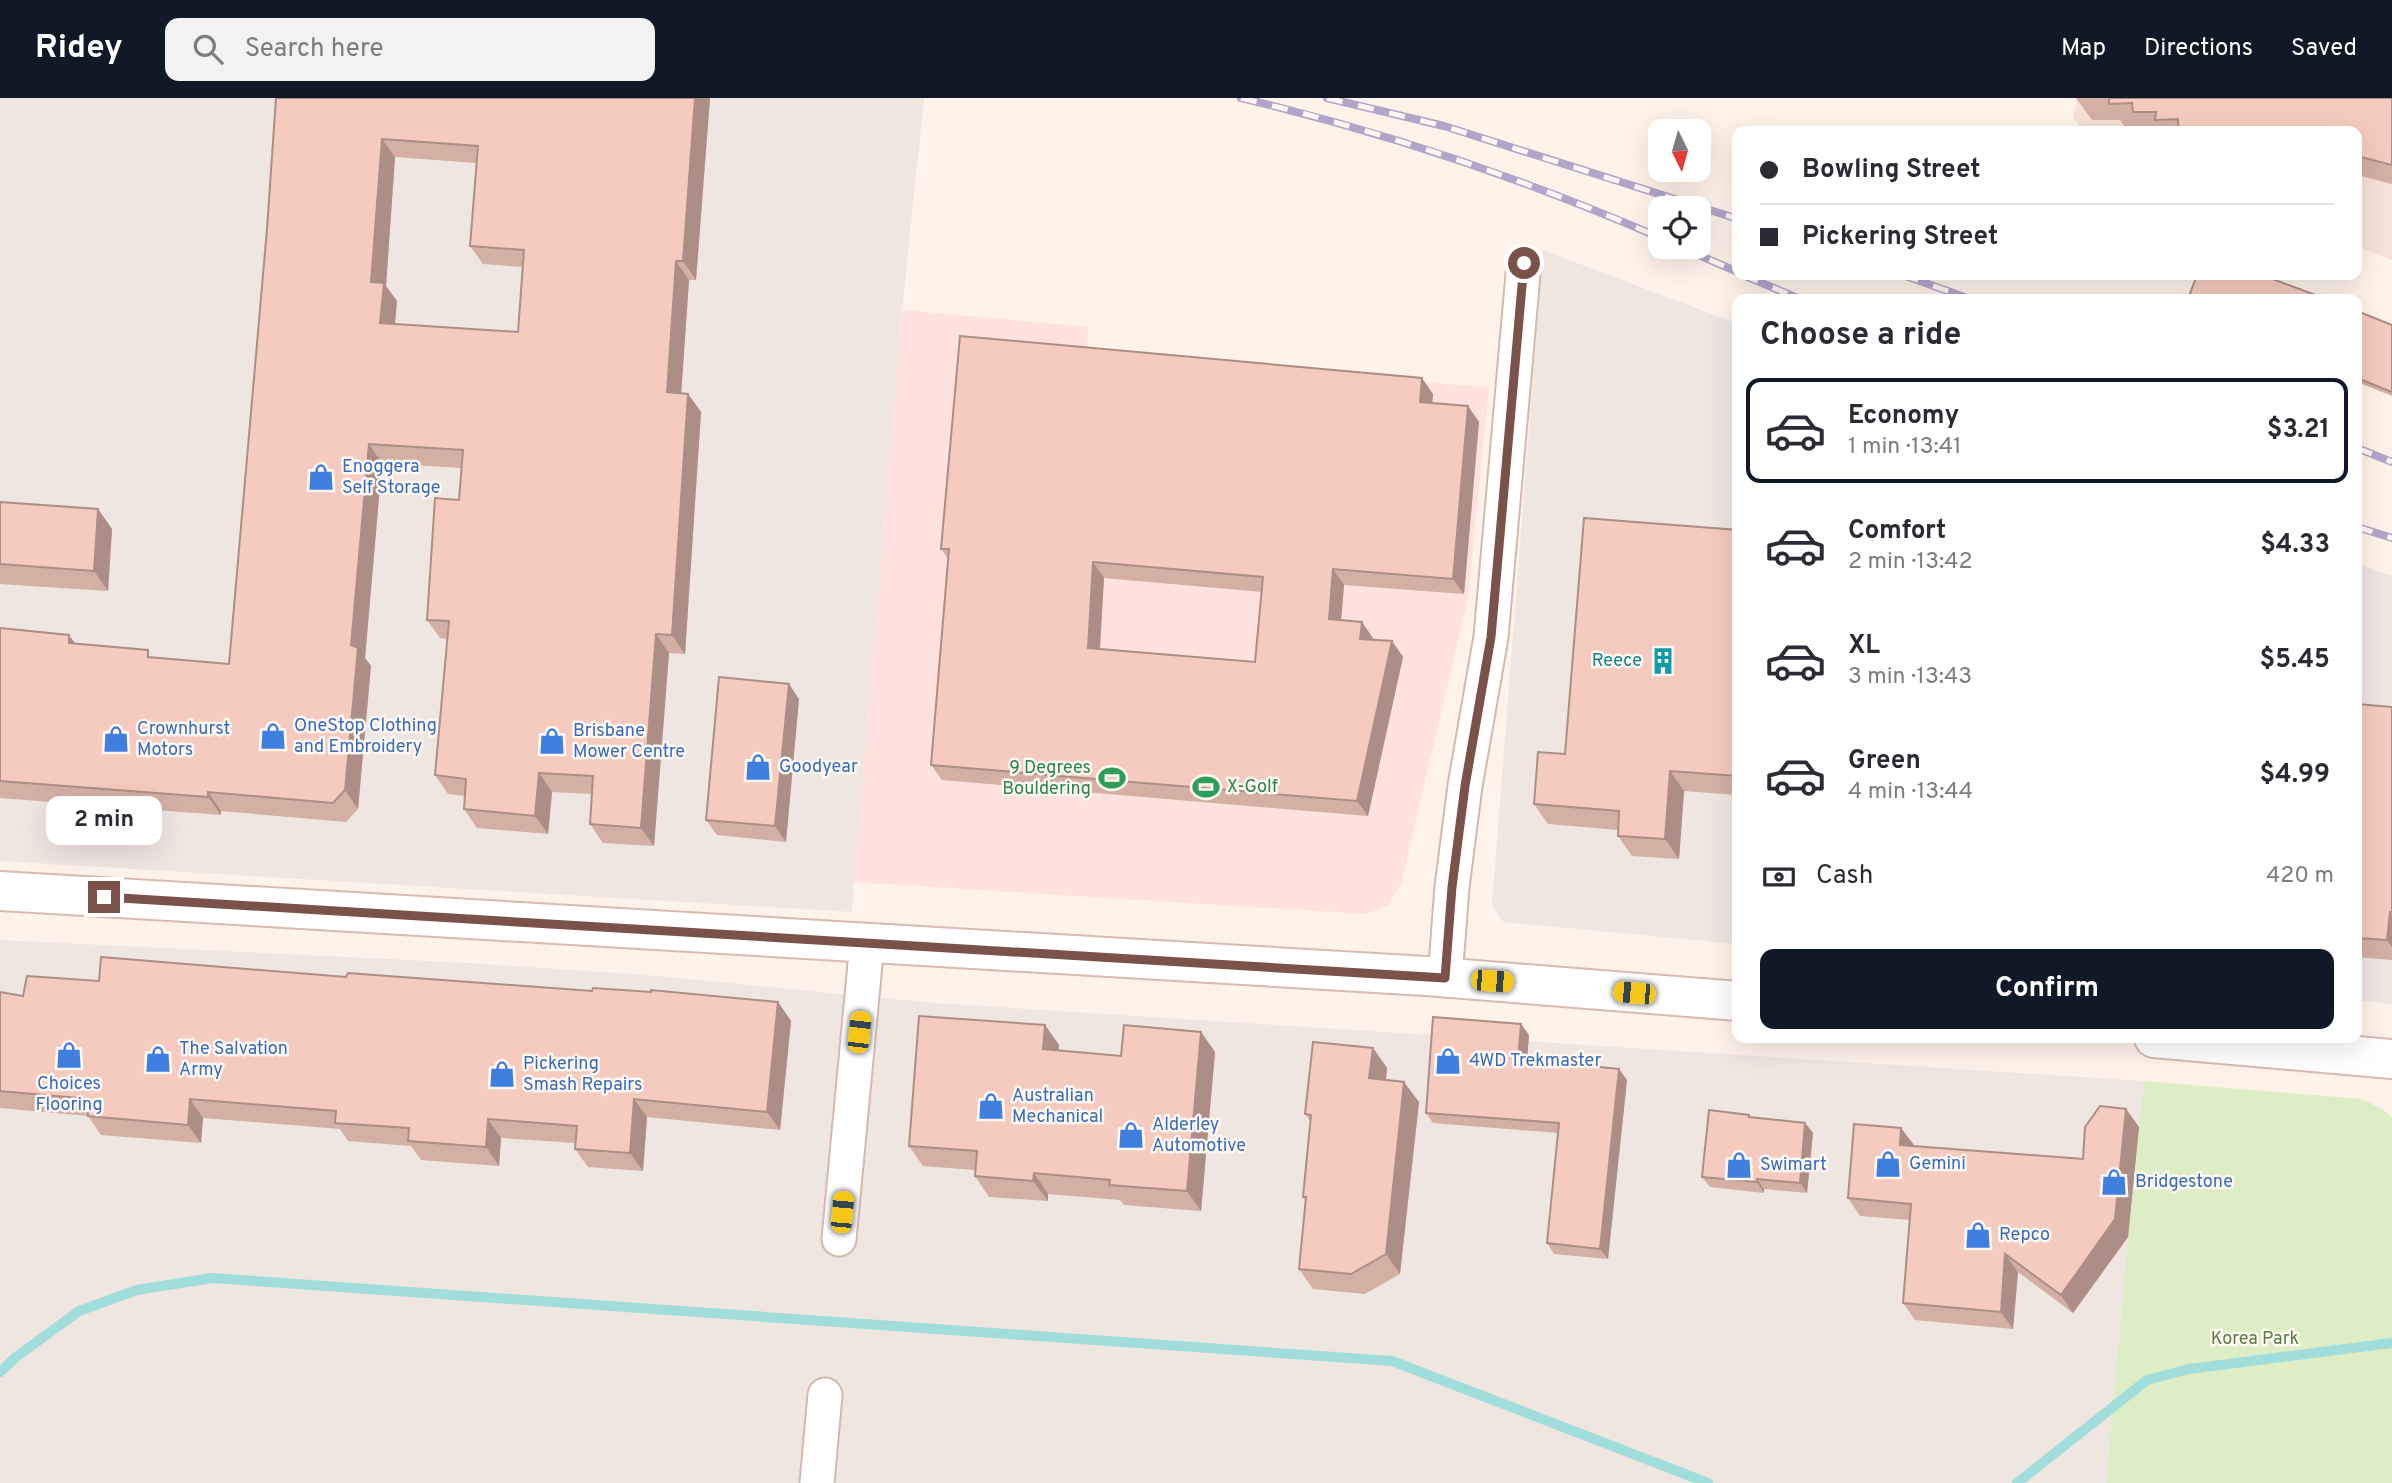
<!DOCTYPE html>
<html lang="en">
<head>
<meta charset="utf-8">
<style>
	:root { --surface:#fff; --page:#f2f2f3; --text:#2b2b33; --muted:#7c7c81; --line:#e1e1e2; --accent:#111827 }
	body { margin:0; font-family:Overpass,sans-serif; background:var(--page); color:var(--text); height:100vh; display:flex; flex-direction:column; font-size:26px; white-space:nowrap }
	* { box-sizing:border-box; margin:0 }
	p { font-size:23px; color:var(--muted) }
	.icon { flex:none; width:38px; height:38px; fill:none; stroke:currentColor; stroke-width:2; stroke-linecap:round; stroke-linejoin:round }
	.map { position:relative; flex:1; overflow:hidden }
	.panel { position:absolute; left:1732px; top:196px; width:630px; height:749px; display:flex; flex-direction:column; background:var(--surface); border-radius:14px; box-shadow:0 7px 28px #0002 }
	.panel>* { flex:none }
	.guide { position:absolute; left:1732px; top:28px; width:630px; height:154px; border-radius:14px; box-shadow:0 7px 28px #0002; display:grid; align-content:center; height:154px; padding:0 28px; background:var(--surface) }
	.needle { width:46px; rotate:175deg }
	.fabs { position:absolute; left:1648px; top:21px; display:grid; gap:14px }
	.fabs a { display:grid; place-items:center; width:63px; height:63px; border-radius:14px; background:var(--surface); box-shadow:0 7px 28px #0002; font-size:35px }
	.end { position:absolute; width:32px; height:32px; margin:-16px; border:9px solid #7b524a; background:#fff; box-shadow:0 0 0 4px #fff }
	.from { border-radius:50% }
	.bubble { position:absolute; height:49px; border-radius:14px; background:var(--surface); box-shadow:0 7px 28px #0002; font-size:23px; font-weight:700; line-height:49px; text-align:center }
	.car { position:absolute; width:21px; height:42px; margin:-21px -10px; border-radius:9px; box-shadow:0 0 5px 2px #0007; background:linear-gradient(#f5c518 24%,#345 0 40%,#f5c518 0 76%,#345 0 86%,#f5c518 0) }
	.guide b { display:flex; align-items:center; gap:24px; height:66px; font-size:26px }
	.guide b+b { border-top:2px solid var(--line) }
	.guide i { width:18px; height:18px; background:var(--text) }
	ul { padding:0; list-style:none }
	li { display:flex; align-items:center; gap:21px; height:105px; margin:0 14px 10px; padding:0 14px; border:4px solid transparent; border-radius:14px }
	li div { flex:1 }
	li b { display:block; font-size:26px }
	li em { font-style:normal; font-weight:700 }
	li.selected { border-color:var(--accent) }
	li>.icon { width:63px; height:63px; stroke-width:1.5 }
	h2 { padding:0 28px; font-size:32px; line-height:84px }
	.pay { display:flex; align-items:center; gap:18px; height:77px; padding:0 28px; font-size:26px }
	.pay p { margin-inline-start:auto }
	.button { display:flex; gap:14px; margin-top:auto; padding:14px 28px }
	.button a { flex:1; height:80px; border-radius:14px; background:var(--accent); color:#fff; font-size:28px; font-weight:700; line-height:80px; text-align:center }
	header { display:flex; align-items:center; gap:42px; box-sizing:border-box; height:98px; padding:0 35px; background:var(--accent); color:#fff }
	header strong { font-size:33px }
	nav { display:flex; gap:38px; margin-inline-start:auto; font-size:24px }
	.search { width:490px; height:63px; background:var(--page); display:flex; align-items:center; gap:18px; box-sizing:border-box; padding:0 24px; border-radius:14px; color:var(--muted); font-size:26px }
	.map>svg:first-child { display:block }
</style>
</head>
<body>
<header>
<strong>Ridey</strong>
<div class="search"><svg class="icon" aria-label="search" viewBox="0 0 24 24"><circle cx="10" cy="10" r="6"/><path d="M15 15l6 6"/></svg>Search here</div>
<nav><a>Map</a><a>Directions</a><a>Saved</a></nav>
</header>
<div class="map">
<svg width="2392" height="1385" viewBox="0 0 2392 1385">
	<rect width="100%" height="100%" fill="#fef2e9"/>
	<!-- residential -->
	<path fill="#f6e2d7" d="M2077,0H2392V162L2357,148V33H2081L2073,18Z"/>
	<!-- commercial -->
	<path fill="#ffe1dd" d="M902,212L1088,229L1086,261L1489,289L1468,500L1401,786L1388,807L1366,816L854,784Z"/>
	<!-- industrial -->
	<path fill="#efe6e2" d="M0,0H924L902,212L852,814L0,763Z
		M1543,152L1738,226V846L1503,824L1492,807Z
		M2357,466L2392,478V906L2357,902Z
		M0,842L469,865L646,877L935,905L2144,983L2128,1139L2106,1385H0Z"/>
	<!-- green -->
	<path fill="#ddeec6" d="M2144,983L2362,1001L2384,1012L2392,1020V1385H2106L2128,1139Z"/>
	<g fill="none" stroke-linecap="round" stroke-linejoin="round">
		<!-- stream -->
		<path stroke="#a1dddb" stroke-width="10" d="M0,1274L16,1259L79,1213L137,1192L212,1180L1392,1263L1708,1385
			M2017,1385L2147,1282L2189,1271L2392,1245"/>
		<defs>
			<path id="street" d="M1445,880L1452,789L1465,688L1491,539L1524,165
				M839,1141L867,845
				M817,1385L825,1297"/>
			<path id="secondary" d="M0,793L1426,878L1738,903
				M2154,940L2392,961"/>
		</defs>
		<!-- street casing -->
		<use href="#street" stroke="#d4b9b0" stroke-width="37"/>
		<!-- secondary casing -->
		<use href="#secondary" stroke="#dabab0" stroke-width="42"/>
		<!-- street -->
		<use href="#street" stroke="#fff" stroke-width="33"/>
		<!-- secondary -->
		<use href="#secondary" stroke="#fff" stroke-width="38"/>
		<defs>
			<path id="rail" d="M1241,0C1385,34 1525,81 1661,140
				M1327,0L1444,28L1738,121
				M1680,149L1738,174
				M1743,177L1800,201
				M1903,177L1970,201
				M2357,350L2392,364
				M2357,429L2392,440"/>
		</defs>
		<!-- rail casing -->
		<use href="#rail" stroke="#b2a5ca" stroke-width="8"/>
		<!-- rail -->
		<use href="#rail" stroke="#fff7f1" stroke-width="5" stroke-dasharray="16" stroke-linecap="butt"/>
	</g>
	<!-- wall -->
	<path fill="#d4afa4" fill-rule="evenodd" d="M276,0H710L696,182H689L681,295L688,296L701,314L685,556L669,555L654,748L603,745L590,726L592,696L552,694L548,736L477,730L464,711L465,698L448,696L435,677L447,541L440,540L427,522L459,402L461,370L382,365L365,560L371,568L358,711L346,724L221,713V717L0,700V530L76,546L153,560L229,566L267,131ZM395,59L476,65L470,148L483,166L523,169L518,234L395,226L397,203L386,188Z
		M2076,0H2392V86L2357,77V33H2146L2143,28L2125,29L2120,22H2092Z
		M2357,213L2392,227V298L2357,284Z
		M1433,296L1432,305L1468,308L1479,324L1464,496L1344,487L1341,522L1373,540V542L1392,543L1403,559L1368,718L942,682L931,667L949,462L941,451ZM1104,480L1262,494L1255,564L1100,551Z
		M0,404L98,411L112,431L108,493L0,486Z
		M1738,432V697L1684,693L1679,761L1632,758L1618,738V732L1548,726L1534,706L1565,656Z
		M799,601L786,744L717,737L706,722Z
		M2357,606L2392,609V862L2357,859Z
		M346,879L778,904L791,923L780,1032L647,1019L643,1073L588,1069L575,1051V1045L501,1040L499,1068L421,1062L411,1048L348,1043L340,1031L203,1020L201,1045L101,1037L88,1018L0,1010V894L23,898L99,883Z
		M1521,926L1529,937L1527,962L1627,982L1608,1161L1554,1156L1547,1145L1558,1035L1433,1025L1426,1015Z
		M1045,927L1059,947V953L1121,958L1201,934L1215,954L1201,1113L1124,1107L1120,1102L1048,1096V1103L989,1099L975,1078V1072L923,1068L909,1048Z
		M1373,950L1387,970L1386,982L1419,1004L1400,1176L1365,1196L1313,1191L1299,1171L1306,1103L1303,1099L1311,1024L1305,1016Z
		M2126,1011L2139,1029L2128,1139L2073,1215L2018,1174L2013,1231L1915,1222L1903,1205L1910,1122L1860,1118L1848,1100L1901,1030L1914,1048L2083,1061Z
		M1749,1017L1751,1020L1805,1025L1813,1035L1807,1095L1764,1091V1095L1710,1089L1702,1079Z"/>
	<!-- shaded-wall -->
	<path fill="#ac8e86" d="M695,0H710L696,182L683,163Z
		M382,41L395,59L386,188L397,203L393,244L380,225L371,184Z
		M676,163L689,182L680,313L667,294Z
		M1422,280L1433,296L1431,320L1420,304Z
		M688,296L701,314L685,556L672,537Z
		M1468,308L1479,324L1464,496L1453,481Z
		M369,346L382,365L365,560L371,568L358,711L345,692L351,547Z
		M98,411L112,431L108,493L94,473Z
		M1093,464L1104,480L1099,565L1088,550Z
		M1333,471L1344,487L1340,537L1329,521Z
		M1362,524L1373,540L1371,557L1360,541Z
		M656,536L669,555L654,748L641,730Z
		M69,537L82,555L69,545Z
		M1392,543L1403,559L1368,718L1357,703Z
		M789,586L799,601L786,744L775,728Z
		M1670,673L1684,693L1679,761L1665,741Z
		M539,675L552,694L548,736L535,718Z
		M208,694L221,713V717L208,699Z
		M2390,814L2392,817V849L2387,842Z
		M778,904L791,923L780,1032L767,1014Z
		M1521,926L1529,937L1526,972L1518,961Z
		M1045,927L1059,947L1057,972L1043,951Z
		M1201,934L1215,954L1201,1113L1187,1093Z
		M1373,950L1387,970L1384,1000L1369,980Z
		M1619,971L1627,982L1608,1161L1600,1151Z
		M1404,984L1419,1004L1400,1176L1386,1156Z
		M190,1001L203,1020L201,1045L188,1027Z
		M634,1001L647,1019L643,1073L630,1055Z
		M2126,1011L2139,1029L2128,1139L2073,1215L2061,1197Z
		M488,1021L501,1040L499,1068L486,1049Z
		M1805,1025L1813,1035L1807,1095L1800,1085Z
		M1901,1030L1914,1047L1912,1065L1900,1047Z
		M1034,1075L1048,1096V1103L1033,1083Z
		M1757,1081L1764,1091V1095L1757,1084Z
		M2005,1156L2018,1174L2013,1231L2001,1214Z"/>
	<!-- building -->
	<path fill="#f6cbbf" stroke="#ac8e86" stroke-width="2" fill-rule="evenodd" d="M276,0H695L683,163H676L667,294L688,296L672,537L656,536L641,730L590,726L593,678L539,675L535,718L464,711L466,681L435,677L449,523L427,522L435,400L459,402L463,352L369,346L351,547L358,550L345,692L333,705L208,694V699L0,683V530L69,537V545L148,552V559L229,566L267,131ZM382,41L478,48L470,148L524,152L518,234L380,225L384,185L371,184Z
		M2109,0H2392V67L2357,58V33H2178V21L2155,22L2156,14H2133L2132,5L2109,6Z
		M2197,177H2262L2326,201H2188Z
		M2357,213L2392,227V294L2357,280Z
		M960,238L1422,280L1420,304L1468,308L1453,481L1333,471L1329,521L1362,524L1360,541L1392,543L1357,703L931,667L949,451H941ZM1093,464L1263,479L1255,564L1088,550Z
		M0,404L98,411L94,473L0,466Z
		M1584,420L1738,432V678L1670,673L1665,741L1618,738L1619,713L1534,706L1538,654L1565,656Z
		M719,579L789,586L775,728L706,722Z
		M2357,606L2392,609V814H2390L2387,842L2357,840Z
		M101,859L346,879L348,875L592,893L593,890L651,894V892L778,904L767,1014L634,1001L630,1055L575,1051L577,1028L488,1021L486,1049L408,1043L409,1030L335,1025L336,1013L190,1001L188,1027L88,1018L89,1001L0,993V894L23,898L27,878L99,883Z
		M919,918L1045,927L1043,951L1121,958L1124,927L1201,934L1187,1093L1109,1087L1110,1082L1034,1075L1033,1083L975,1078L977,1053L909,1048Z
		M1433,919L1521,926L1518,961L1619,971L1600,1151L1547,1145L1559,1025L1426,1015Z
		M1313,944L1373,950L1369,980L1404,984L1386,1156L1351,1176L1299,1171L1306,1099H1303L1311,1017L1305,1016Z
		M2100,1008L2126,1011L2115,1121L2061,1197L2005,1156L2001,1214L1903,1205L1911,1106L1848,1100L1854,1026L1901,1030L1900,1047L2083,1061L2085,1029Z
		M1709,1012L1749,1017V1019L1805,1025L1800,1085L1757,1081V1084L1702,1079Z"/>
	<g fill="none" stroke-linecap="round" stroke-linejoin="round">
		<!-- route -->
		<path stroke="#7b524a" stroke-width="9" d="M104,799L1445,880L1452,789L1465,688L1491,539L1524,165"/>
	</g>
	<!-- icons -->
	<defs>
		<symbol id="shop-bare" viewBox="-9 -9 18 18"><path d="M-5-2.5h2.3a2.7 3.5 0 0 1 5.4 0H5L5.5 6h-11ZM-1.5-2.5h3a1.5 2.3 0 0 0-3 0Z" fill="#3f7fe0" stroke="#fff7f1" stroke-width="2.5" paint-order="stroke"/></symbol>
		<symbol id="building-bare" viewBox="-9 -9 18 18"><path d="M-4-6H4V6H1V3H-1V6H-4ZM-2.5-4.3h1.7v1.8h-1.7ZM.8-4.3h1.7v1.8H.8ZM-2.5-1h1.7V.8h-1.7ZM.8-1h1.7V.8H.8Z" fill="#0f9aa8" stroke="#fff7f1" stroke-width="2.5" paint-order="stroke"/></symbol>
		<symbol id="stadium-bare" viewBox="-9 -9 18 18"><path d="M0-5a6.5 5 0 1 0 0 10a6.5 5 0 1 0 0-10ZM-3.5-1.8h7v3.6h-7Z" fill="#2e9e5b" stroke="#fff7f1" stroke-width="2.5" paint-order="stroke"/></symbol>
	</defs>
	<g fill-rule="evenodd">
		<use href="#shop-bare" x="302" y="360" width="38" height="38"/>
		<use href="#building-bare" x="1644" y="544" width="38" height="38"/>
		<use href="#shop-bare" x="254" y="619" width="38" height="38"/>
		<use href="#shop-bare" x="97" y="622" width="38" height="38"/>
		<use href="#shop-bare" x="533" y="624" width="38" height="38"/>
		<use href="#shop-bare" x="739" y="650" width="38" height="38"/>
		<use href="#stadium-bare" x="1093" y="661" width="38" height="38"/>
		<use href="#stadium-bare" x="1187" y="670" width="38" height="38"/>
		<use href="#shop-bare" x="50" y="938" width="38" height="38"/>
		<use href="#shop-bare" x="139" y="942" width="38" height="38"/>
		<use href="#shop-bare" x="1429" y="944" width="38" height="38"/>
		<use href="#shop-bare" x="483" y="957" width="38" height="38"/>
		<use href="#shop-bare" x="972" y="989" width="38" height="38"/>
		<use href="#shop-bare" x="1112" y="1018" width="38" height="38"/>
		<use href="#shop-bare" x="1869" y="1047" width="38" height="38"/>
		<use href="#shop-bare" x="1720" y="1048" width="38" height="38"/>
		<use href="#shop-bare" x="2095" y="1065" width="38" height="38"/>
		<use href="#shop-bare" x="1959" y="1118" width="38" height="38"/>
	</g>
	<g text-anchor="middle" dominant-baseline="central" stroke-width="5" stroke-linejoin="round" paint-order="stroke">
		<!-- shop labels -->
		<g font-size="18" fill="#366cbe" stroke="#fff7f1" text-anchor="start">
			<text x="342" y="369">Enoggera<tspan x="342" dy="21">Self Storage</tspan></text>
			<text x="294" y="628">OneStop Clothing<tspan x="294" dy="21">and Embroidery</tspan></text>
			<text x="137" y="631">Crownhurst<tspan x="137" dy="21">Motors</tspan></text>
			<text x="573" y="633">Brisbane<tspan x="573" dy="21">Mower Centre</tspan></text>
			<text x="779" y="669">Goodyear</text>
			<text x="179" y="951">The Salvation<tspan x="179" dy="21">Army</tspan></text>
			<text x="1469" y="963">4WD Trekmaster</text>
			<text x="523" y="966">Pickering<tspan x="523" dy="21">Smash Repairs</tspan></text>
			<text x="69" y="986" text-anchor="middle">Choices<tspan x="69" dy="21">Flooring</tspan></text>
			<text x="1012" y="998">Australian<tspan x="1012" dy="21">Mechanical</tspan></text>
			<text x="1152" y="1027">Alderley<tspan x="1152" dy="21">Automotive</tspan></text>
			<text x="1909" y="1066">Gemini</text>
			<text x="1760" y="1067">Swimart</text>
			<text x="2135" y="1084">Bridgestone</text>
			<text x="1999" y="1137">Repco</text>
		</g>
		<!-- culture labels -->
		<g font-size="18" fill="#0d838f" stroke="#fff7f1" text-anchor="end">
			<text x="1642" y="563">Reece</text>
		</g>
		<!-- leisure labels -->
		<g font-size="18" fill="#27864d" stroke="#fff7f1" text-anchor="end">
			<text x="1091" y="670">9 Degrees<tspan x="1091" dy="21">Bouldering</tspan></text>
			<text x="1227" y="689" text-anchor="start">X-Golf</text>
		</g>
		<!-- park labels -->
		<g font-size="18" fill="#5b7c3e" stroke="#fff7f1">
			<text x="2255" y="1241">Korea Park</text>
		</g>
	</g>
</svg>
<div class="fabs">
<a><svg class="needle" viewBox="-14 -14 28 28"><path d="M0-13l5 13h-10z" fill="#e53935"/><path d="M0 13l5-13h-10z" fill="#7c7c81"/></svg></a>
<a><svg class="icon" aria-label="locate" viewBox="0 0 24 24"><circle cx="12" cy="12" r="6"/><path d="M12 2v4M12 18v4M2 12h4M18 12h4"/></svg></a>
</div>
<i class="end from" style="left:1524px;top:165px"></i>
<i class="end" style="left:104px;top:799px"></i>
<div class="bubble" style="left:46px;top:698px;width:116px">2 min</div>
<i class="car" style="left:1492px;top:883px;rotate:94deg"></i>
<i class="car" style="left:1634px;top:895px;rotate:275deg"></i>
<i class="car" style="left:859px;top:934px;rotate:6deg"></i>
<i class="car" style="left:842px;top:1114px;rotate:5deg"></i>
<div class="guide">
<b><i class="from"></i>Bowling Street</b>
<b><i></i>Pickering Street</b>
</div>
<section class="panel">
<h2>Choose a ride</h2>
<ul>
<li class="selected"><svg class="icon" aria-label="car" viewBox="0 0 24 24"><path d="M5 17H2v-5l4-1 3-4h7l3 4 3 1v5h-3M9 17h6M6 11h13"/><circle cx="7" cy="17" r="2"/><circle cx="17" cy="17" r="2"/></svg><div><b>Economy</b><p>1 min · 13:41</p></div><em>$3.21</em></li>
<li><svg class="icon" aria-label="car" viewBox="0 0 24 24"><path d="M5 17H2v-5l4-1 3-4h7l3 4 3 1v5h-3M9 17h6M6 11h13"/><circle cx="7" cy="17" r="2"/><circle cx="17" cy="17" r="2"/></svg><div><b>Comfort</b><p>2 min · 13:42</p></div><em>$4.33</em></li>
<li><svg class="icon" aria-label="car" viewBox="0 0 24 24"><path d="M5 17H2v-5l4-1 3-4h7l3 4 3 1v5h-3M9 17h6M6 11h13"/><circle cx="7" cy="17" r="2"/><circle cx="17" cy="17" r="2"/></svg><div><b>XL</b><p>3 min · 13:43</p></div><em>$5.45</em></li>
<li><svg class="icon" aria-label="car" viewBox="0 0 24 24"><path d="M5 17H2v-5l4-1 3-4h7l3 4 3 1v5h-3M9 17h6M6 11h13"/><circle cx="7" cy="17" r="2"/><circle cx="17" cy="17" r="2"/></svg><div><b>Green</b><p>4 min · 13:44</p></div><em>$4.99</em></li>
</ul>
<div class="pay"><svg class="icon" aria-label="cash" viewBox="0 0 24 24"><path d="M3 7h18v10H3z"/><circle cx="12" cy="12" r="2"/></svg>Cash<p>420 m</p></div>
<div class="button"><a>Confirm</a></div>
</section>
</div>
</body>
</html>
